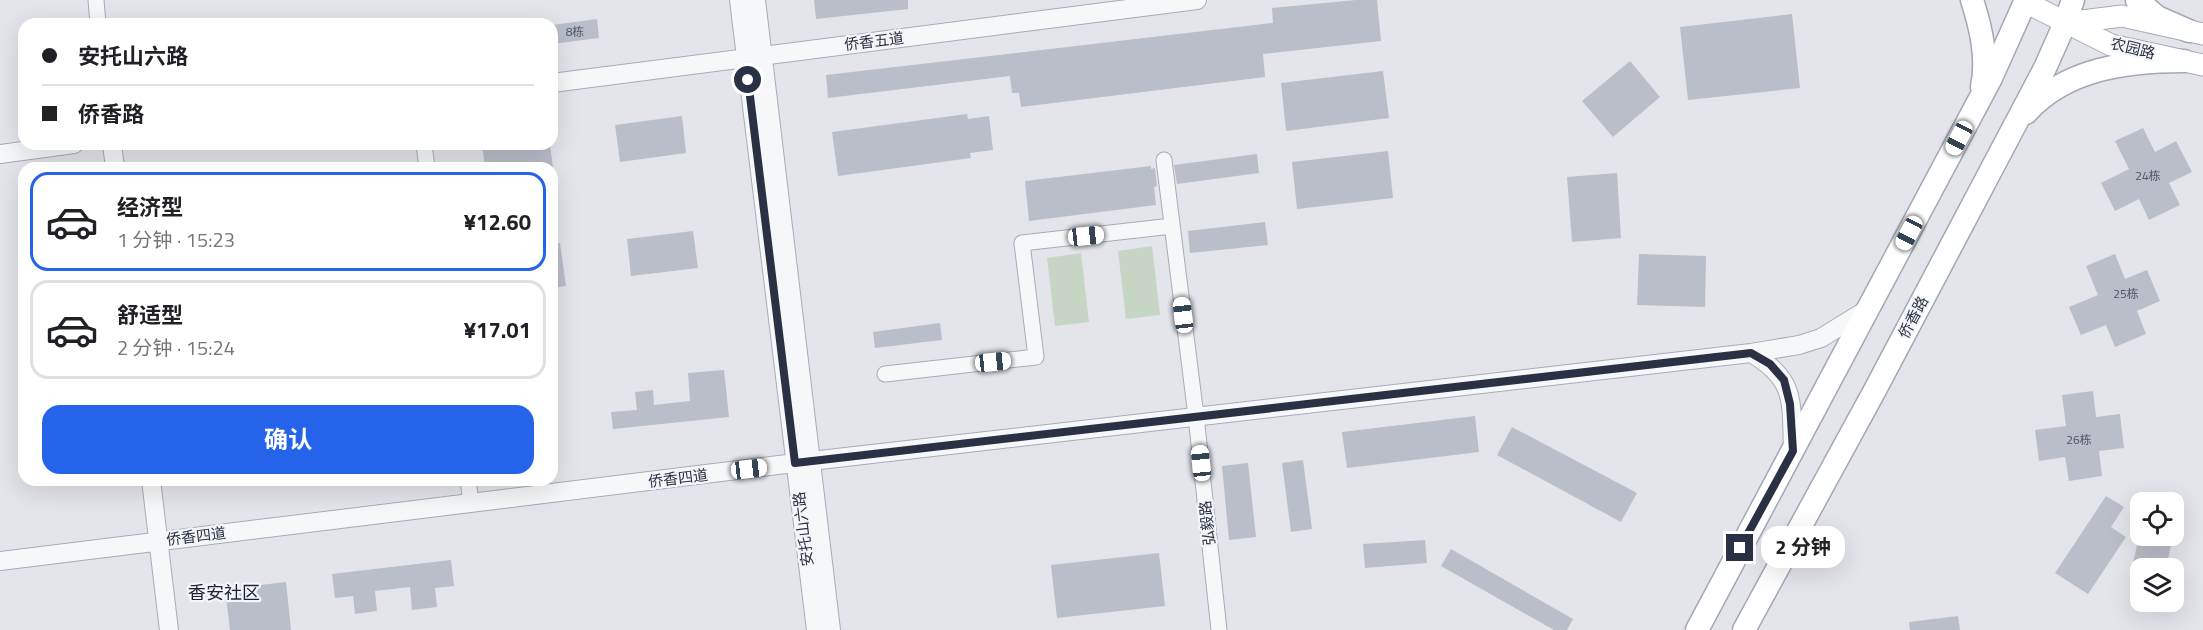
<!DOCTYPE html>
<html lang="zh">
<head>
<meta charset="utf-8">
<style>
	:root { --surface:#fff; --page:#f6f6f6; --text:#202124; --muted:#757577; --line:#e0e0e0; --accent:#2563eb }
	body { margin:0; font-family:"Titillium Web","Noto Sans SC",sans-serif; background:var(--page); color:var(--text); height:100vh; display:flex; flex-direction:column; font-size:22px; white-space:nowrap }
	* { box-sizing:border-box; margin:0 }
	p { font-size:20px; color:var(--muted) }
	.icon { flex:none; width:33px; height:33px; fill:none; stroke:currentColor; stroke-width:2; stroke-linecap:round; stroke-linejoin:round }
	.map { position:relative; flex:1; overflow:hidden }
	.panel { position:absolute; left:18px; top:162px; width:540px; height:324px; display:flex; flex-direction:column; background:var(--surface); border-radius:18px; box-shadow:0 6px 24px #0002 }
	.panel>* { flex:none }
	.hud { position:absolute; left:18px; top:18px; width:540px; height:132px; border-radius:18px; box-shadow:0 6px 24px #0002; display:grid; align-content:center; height:132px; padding:0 24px; background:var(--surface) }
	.controls { position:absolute; left:2130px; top:492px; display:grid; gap:12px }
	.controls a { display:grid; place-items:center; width:54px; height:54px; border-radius:12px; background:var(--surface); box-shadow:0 6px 24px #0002; font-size:30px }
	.end { position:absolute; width:27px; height:27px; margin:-14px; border:8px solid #2b3144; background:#fff; box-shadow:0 0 0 3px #fff }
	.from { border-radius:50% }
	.bubble { position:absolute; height:42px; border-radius:18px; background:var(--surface); box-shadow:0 6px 24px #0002; font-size:20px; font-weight:700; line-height:42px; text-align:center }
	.car { position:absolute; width:18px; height:36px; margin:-18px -9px; border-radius:8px; box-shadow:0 0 4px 2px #0007; background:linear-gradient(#fff 24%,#345 0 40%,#fff 0 76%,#345 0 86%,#fff 0) }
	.hud b { display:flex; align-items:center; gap:21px; height:57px; font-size:22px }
	.hud b+b { border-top:2px solid var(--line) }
	.hud i { width:15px; height:15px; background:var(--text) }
	ul { padding:10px 0 0; list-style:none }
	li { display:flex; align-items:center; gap:18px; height:99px; margin:0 12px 9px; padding:0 12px; border:3px solid var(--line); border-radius:18px }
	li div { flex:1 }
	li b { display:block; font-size:22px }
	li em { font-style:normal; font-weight:700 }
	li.selected { border-color:var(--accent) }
	li>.icon { width:54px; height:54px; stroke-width:1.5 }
	.button { display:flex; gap:12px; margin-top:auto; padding:12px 24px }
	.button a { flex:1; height:69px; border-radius:18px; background:var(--accent); color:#fff; font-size:24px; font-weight:700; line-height:69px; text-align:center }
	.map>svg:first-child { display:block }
</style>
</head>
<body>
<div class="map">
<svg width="2203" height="630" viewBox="0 0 2203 630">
	<rect width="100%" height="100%" fill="#e3e5eb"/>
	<!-- green -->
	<path fill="#c7d5c4" d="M1152,246L1160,315L1126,319L1118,251Z
		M1081,253L1089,322L1055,326L1047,258Z"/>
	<!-- building -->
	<path fill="#babec9" d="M814,0H908V9L816,19Z
		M1356,0H1377L1381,41L1263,54L1265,77L1021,107L1019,93H1012L1010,76L828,98L826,75L1273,23L1272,8Z
		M1792,14L1800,88L1688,100L1680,27Z
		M597,19L599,38L552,44V25Z
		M1630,61L1660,97L1613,137L1582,101Z
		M1383,71L1389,118L1286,131L1281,83Z
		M967,114L968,119L989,116L993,150L970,153L971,158L838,176L832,132Z
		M682,116L686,153L620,162L615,125Z
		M2143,128L2155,152L2176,141L2192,172L2169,183L2180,205L2149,220L2139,199L2115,211L2101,183L2129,169L2115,141Z
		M482,144H550L553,168H485Z
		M1388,151L1393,198L1297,209L1292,162Z
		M1257,154L1259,173L1177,184L1174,165Z
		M1151,166V169L1155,168L1157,186L1154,187L1156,205L1029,221L1025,181Z
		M1617,173L1621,238L1572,242L1567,177Z
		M1265,222L1268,245L1190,253L1188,231Z
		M693,231L698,268L631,276L627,239Z
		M560,243L566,286L552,288V244Z
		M1639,254L1706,256L1705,307L1637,305Z
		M2115,254L2125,279L2147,270L2160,301L2137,311L2146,334L2115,347L2106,325L2081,335L2069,307L2098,295L2086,266Z
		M940,323L942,340L875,348L873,332Z
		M724,370L729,417L613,429L611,412L637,410L635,392L653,390L654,405L690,401L688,373Z
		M2093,391L2096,417L2120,414L2124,448L2099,451L2102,476L2069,481L2065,457L2039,461L2035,430L2066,426L2062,395Z
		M1475,416L1479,452L1347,468L1342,432Z
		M1512,427L1637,493L1621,522L1497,455Z
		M1303,460L1312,529L1291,532L1282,463Z
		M1248,463L1256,537L1229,540L1222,466Z
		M2106,496L2124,507L2111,527L2126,537L2088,594L2055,573Z
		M2139,536H2173L2166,568H2132Z
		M1425,540L1427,563L1365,568L1363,544Z
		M1451,549L1573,619L1567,630H1554L1441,566Z
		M1159,553L1165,606L1057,618L1051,565Z
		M451,560L454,586L435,588L437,607L412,610L410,587L375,591L377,611L355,614L353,596L335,598L332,574Z
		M286,582L291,630H230L225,589Z
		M1958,616L1960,630H1910L1909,622Z"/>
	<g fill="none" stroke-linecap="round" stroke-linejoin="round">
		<defs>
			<path id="minor" d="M96,0L98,24
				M424,144L427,168
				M1164,160L1196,416L1219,630
				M885,374L1036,357L1022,243L1172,226
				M468,480L471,503"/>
			<path id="tertiary" d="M739,0L816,630
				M756,0L831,630
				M552,83L1197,0
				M112,144L115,168
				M0,154L74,144
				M1751,353C1797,380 1791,402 1793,451
				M151,480L169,630
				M0,561L811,461L1751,353L1799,345L1821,338L1868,309"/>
			<path id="secondary" d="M2025,2L2111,45L2203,65
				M2066,23L2122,16L2203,34"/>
			<path id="primary" d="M1972,0C1981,28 1988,58 1982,87
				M2137,0L2157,17L2189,31
				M2026,113C2066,68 2128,61 2184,61
				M1697,630L1991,78L2026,0
				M1744,630L1875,390L2045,68L2065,23L2073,0"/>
		</defs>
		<!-- minor casing -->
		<use href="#minor" stroke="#a8abb6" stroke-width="17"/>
		<!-- tertiary casing -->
		<use href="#tertiary" stroke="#a8abb6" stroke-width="20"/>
		<!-- secondary casing -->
		<use href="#secondary" stroke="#a8abb6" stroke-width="23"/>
		<!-- primary casing -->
		<use href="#primary" stroke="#a2a8b7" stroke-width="25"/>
		<!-- minor -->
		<use href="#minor" stroke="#f6f7f9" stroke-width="15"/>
		<!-- tertiary -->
		<use href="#tertiary" stroke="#f6f7f9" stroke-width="18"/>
		<!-- secondary -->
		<use href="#secondary" stroke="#fff" stroke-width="21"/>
		<!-- primary -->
		<use href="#primary" stroke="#fff" stroke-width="22"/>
	</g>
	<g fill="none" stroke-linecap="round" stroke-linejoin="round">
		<!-- route -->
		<path stroke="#2b3144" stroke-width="8" d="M748,80L795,463L1751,353L1770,364L1784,380L1790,404L1793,451L1740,548"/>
	</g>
	<g text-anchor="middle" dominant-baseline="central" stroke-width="4.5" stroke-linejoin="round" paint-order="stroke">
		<!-- number labels -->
		<g font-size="12" fill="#4f5465">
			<text x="575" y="31">8栋</text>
			<text x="2148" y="175">24栋</text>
			<text x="2126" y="293">25栋</text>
			<text x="2079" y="439">26栋</text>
		</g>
		<!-- street labels -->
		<g font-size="15" fill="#2b3144" stroke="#f3f5f9">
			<text transform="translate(874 41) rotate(-7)">侨香五道</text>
			<text transform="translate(2133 48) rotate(14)">农园路</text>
			<text transform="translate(1913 317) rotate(-62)">侨香路</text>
			<text transform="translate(678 478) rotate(-7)">侨香四道</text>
			<text transform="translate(1207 523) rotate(-96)">弘毅路</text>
			<text transform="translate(803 529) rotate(-97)">安托山六路</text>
			<text transform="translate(196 536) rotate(-7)">侨香四道</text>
		</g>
		<!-- quarter labels -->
		<g font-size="18" fill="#1d2235" stroke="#f3f5f9">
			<text x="224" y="592">香安社区</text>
		</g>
	</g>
</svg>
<div class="controls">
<a><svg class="icon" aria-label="locate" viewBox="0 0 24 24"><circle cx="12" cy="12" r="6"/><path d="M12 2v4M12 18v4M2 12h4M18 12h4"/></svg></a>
<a><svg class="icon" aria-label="layers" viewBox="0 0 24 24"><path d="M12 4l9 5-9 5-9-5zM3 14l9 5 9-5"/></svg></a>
</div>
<i class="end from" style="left:748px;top:80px"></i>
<i class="end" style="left:1740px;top:548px"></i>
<div class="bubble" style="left:1761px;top:526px;width:84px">2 分钟</div>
<i class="car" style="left:1959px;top:138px;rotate:208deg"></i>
<i class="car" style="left:1909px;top:233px;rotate:208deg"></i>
<i class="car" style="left:1086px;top:236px;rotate:84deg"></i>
<i class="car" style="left:1183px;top:315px;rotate:353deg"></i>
<i class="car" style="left:993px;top:362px;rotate:84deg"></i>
<i class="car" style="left:1201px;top:463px;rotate:354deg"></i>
<i class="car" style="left:749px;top:469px;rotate:83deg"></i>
<div class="hud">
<b><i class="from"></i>安托山六路</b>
<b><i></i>侨香路</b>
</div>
<section class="panel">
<ul>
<li class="selected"><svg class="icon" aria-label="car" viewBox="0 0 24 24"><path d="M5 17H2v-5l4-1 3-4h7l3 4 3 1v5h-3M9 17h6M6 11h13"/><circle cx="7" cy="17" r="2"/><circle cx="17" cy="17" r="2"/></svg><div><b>经济型</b><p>1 分钟 · 15:23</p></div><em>¥12.60</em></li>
<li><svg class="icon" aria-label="car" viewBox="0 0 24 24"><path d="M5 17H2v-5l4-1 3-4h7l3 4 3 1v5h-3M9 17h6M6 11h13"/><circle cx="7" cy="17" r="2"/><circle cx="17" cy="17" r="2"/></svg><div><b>舒适型</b><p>2 分钟 · 15:24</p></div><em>¥17.01</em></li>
</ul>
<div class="button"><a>确认</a></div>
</section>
</div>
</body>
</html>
